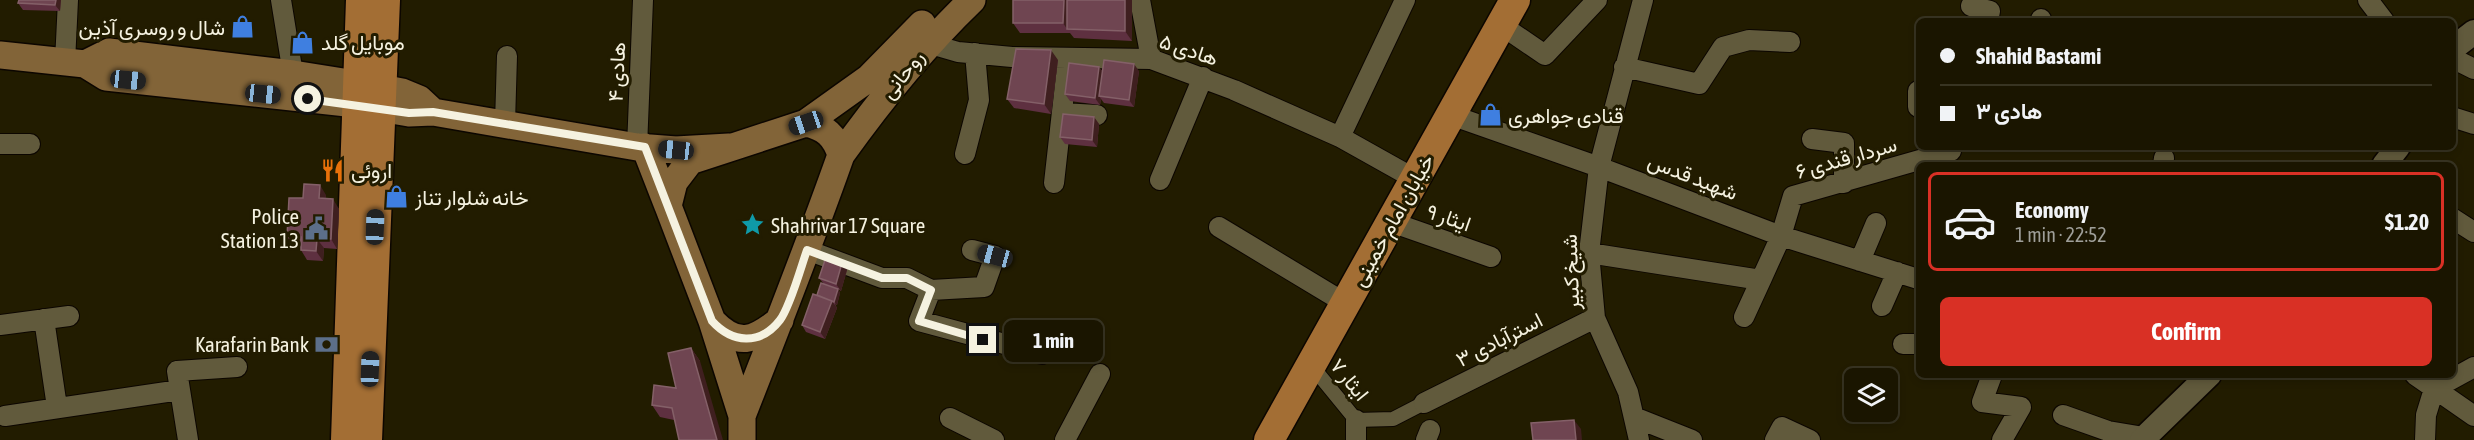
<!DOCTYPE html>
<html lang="en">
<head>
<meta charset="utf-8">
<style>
	:root { --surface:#1a1500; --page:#27220f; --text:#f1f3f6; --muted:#9f9f99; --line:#383422; --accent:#d93025 }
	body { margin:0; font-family:"Asap Condensed",Vazirmatn,sans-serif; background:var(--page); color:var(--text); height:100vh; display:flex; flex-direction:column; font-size:22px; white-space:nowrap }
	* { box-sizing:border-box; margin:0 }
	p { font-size:20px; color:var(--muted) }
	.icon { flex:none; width:33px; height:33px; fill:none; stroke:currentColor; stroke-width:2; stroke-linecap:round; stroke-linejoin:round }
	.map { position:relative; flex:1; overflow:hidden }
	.details { position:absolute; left:1916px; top:162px; width:540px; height:216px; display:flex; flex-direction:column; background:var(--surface); border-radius:9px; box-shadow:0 3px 9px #0003,0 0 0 2px var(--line) }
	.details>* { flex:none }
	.guide { position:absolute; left:1916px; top:18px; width:540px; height:132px; border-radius:9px; box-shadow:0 3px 9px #0003,0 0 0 2px var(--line); display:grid; align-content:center; height:132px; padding:0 24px; background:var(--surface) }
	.fabs { position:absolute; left:1844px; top:368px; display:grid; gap:12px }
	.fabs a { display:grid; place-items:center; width:54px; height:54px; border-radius:9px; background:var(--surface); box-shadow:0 3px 9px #0003,0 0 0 2px var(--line); font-size:30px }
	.end { position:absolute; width:27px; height:27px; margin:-14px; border:8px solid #f5f2e0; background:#111; box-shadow:0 0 0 3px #111 }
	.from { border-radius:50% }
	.bubble { position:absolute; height:42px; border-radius:9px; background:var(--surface); box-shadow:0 3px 9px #0003,0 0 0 2px var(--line); font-size:20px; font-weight:700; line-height:42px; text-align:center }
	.car { position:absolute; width:18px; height:36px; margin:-18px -9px; border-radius:8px; box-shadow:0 0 4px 2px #0007; background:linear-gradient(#222 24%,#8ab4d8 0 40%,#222 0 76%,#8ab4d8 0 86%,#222 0) }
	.guide b { display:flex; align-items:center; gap:21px; height:57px; font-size:22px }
	.guide b+b { border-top:2px solid var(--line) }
	.guide i { width:15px; height:15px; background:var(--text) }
	ul { padding:10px 0 0; list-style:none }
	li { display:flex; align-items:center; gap:18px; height:99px; margin:0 12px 9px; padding:0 12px; border:3px solid var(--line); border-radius:9px }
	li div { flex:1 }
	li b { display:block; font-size:22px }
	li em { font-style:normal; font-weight:700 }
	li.current { border-color:var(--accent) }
	li>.icon { width:54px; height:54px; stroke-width:1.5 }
	.action { display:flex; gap:12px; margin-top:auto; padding:12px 24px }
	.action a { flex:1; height:69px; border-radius:9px; background:var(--accent); color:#fff; font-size:24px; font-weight:700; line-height:69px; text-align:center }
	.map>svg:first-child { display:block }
</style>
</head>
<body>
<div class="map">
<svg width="2474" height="440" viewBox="0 0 2474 440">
	<rect width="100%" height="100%" fill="#221c00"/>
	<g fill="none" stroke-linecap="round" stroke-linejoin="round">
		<defs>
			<path id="pedestrian" d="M1311,365L1356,420L1393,419L1424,403"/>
			<path id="minor" d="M281,0L293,74
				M1140,0L1151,59
				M2368,0L2384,21
				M1971,6L1990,11L1988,21
				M2041,21V19
				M1501,25L1545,55L1597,0
				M927,43L958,52L1012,57L1151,59L1234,90L1340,137L1415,179
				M2452,58L2474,69
				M65,62L68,0
				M1624,67L1699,84L1723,47L1749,40L1790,42
				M1918,91V107
				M1062,113L1097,115
				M1451,115L1599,167L1781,236L1918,279
				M2452,117L2474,124
				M505,123L507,56
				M1340,137L1405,0
				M1812,139L1844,143V183
				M0,144H30
				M637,147L643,0
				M965,154L979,100L975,53
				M2163,165L2164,158
				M1160,180L1203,77
				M1054,183L1068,58
				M2452,218L2474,232
				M1391,222L1491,257
				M1219,227L1345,303
				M807,250L882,278H907L931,290L919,321L1042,354
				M1589,253L1761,280L1781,236L1793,196L1951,151
				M1860,261L1876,223
				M931,290L984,287L995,256L972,250
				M1882,306L1897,272
				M1744,317L1761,280
				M44,319L57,407
				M0,325L69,316
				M1903,344H1918
				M1992,375L1982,402L2021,407L2002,440
				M2415,375L2474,416
				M1424,403L1595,318
				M2063,415L2108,431L2144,437
				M5,416L180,390
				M1634,417L1692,440
				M950,418L994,440
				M188,440L177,371L237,367
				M1065,440L1100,374
				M1356,440V420
				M1426,440L1430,430
				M1639,440L1628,392L1595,318L1589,253L1599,167L1643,0
				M1775,440L1782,427L1810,440
				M2425,440L2426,415L2434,389L2474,367"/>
			<path id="tertiary" d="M2452,49L2474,32
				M2384,165L2398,147
				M2142,440L2209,375"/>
			<path id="secondary" d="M0,55L85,64L106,77L356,104L409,113L433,112L637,147L676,150L729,147
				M85,64L109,52L293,74L381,88L402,92L419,99L433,112
				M806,123L869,78L922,24
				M645,147L668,206
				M841,155C881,99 922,48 972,0
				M712,321L742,416V440
				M742,416C776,329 810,243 841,155C835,136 825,127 806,123L690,161L674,182L668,206L712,321C738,348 754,341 780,320"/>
			<path id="primary" d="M346,440L361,0
				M367,440L385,0
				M1269,440L1515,0"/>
		</defs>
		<!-- pedestrian casing -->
		<use href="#pedestrian" stroke="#0c0600" stroke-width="16"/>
		<!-- minor casing -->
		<use href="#minor" stroke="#0c0600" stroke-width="22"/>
		<!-- tertiary casing -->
		<use href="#tertiary" stroke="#0c0600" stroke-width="27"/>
		<!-- secondary casing -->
		<use href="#secondary" stroke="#0c0600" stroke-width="30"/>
		<!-- primary casing -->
		<use href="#primary" stroke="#0c0600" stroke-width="33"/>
		<!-- pedestrian -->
		<use href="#pedestrian" stroke="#615a3c" stroke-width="14"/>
		<!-- minor -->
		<use href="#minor" stroke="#615a3c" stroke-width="20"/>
		<!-- tertiary -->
		<use href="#tertiary" stroke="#615a3c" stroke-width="24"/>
		<!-- secondary -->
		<use href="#secondary" stroke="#826438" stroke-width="27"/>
		<!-- primary -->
		<use href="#primary" stroke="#a36e34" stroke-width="30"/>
	</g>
	<!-- wall -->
	<path fill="#5e3040" d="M19,0H61L60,11L23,10L18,3Z
		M1013,0H1132V41L1074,38L1070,33H1020L1013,23Z
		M1058,60L1051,114L1014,108L1007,99Z
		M1099,67L1102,71H1139L1134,107L1104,103L1101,99L1100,105L1070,101L1065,94Z
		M1094,117L1099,124L1097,147L1065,144L1060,137Z
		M326,195V199L339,209L337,249L324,248L323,261L307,260L301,250V247L294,246L287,237L303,198Z
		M842,263L847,270L841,291L838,289L840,293L837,305L835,304L837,308L825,339L806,332L802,325L817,295L824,284L819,278Z
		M691,348L700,361L674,420L660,417L652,405L676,388Z"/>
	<!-- shaded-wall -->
	<path fill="#3f1f1f" d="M56,0H61L60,11L55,5Z
		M1064,0H1071L1067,29L1063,23Z
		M1125,0H1132V41L1125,31Z
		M1051,50L1058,60L1051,114L1044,104Z
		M1134,64L1139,71L1134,107L1129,100Z
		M1099,67L1104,74L1099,96L1101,99L1100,105L1095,98Z
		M1094,117L1099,124L1097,147L1092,140Z
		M320,185L326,195V208L319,198Z
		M333,199L339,209L337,249L331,239Z
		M317,239L324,248L323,261L316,251Z
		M842,263L847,270L841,291L836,284Z
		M838,289L840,293L837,305L834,302Z
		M832,301L837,308L825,339L820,332Z
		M691,348L700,361L723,440H717Z
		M1574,420L1581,429L1582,440H1576Z"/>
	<!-- building -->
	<path fill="#6f4551" stroke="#846068" stroke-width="1.5" d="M19,0H56L55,5L18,3Z
		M1013,0H1064L1063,23H1013Z
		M1067,0H1125V31L1067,29Z
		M1016,49L1051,50L1044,104L1007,99Z
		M1104,60L1134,64L1129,100L1099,96Z
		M1069,63L1099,67L1095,98L1065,94Z
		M1063,114L1094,117L1092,140L1060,137Z
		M304,184L320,185L319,198L333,199L331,239H317L316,251L301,250V237H287L289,198H303Z
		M826,257L842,263L836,284L819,278Z
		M821,283L838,289L834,302L817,295Z
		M813,294L832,301L820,332L802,325Z
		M691,348L717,440H679L672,408L652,405L654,385L676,388L668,353Z
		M1574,420L1576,440H1533L1531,423Z"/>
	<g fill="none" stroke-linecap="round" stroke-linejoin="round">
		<!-- route -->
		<path stroke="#f5f2e0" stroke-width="8" d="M308,99L409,113L433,112L645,147L712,321C732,343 760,346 780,320C790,307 801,267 807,250L882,278H907L931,290L919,321L983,340"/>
	</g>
	<!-- icons -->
	<defs>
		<symbol id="shop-bare" viewBox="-9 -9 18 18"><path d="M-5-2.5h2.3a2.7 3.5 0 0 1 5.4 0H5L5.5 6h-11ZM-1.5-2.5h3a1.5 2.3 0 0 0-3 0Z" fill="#3f7fe0" stroke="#221c00" stroke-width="2.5" paint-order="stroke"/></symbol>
		<symbol id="restaurant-bare" viewBox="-9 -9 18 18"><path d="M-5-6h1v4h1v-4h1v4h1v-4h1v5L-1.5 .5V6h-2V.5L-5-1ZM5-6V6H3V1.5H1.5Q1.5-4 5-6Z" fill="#e8710a" stroke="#221c00" stroke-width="2.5" paint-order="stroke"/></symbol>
		<symbol id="sight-bare" viewBox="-9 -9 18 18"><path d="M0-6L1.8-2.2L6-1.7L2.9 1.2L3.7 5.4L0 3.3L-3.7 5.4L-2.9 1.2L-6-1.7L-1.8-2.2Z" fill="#0f9aa8" stroke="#221c00" stroke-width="2.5" paint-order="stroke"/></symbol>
		<symbol id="civic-bare" viewBox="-9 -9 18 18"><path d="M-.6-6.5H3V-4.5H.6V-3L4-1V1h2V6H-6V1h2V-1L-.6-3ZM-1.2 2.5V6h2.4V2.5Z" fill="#5c6f8a" stroke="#221c00" stroke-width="2.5" paint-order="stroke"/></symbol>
		<symbol id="bank-bare" viewBox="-9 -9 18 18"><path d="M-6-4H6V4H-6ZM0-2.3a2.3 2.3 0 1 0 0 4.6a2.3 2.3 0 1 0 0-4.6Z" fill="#5c6f8a" stroke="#221c00" stroke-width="2.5" paint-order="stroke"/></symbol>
	</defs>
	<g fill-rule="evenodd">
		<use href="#shop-bare" x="226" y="10" width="33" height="33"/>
		<use href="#shop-bare" x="286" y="26" width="33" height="33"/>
		<use href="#shop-bare" x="1474" y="98" width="33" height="33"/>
		<use href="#restaurant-bare" x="316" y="154" width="33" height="33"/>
		<use href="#shop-bare" x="380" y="180" width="33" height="33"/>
		<use href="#sight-bare" x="736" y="208" width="33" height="33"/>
		<use href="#civic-bare" x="300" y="212" width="33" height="33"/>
		<use href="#bank-bare" x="310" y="328" width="33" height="33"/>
	</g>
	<g text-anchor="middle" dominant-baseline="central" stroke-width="6" stroke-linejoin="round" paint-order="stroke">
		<!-- poi labels -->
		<g font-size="21" fill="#f5f2e0" stroke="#221c00" text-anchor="start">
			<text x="225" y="27" text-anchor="end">شال و روسری آذین</text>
			<text x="321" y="42">موبایل گلد</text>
			<text x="1508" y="115">قنادی جواهری</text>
			<text x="351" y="170">اروئی</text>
			<text x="415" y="197">خانه شلوار تناز</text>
			<text x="299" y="216" text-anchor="end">Police<tspan x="299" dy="24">Station 13</tspan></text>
			<text x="771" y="225">Shahrivar 17 Square</text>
			<text x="309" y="344" text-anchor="end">Karafarin Bank</text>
		</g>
		<!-- street labels -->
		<g font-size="21" fill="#f5f2e0" stroke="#221c00">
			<text transform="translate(1189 49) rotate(18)">هادی ۵</text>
			<text transform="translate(616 72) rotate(-87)">هادی ۴</text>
			<text transform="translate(902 74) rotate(-51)">روحانی</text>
			<text transform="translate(1846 157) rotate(-16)">سردار قندی ۶</text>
			<text transform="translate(1693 176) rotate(21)">شهید قدس</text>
			<text transform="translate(1449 217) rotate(19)">ایثار ۹</text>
			<text transform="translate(1392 220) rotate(-61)">خیابان امام خمینی</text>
			<text transform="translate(1570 272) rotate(-92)">شیخ کبیر</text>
			<text transform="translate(1499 339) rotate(-27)">استرآبادی ٣</text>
			<text transform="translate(1350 379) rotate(51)">ایثار ۷</text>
		</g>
	</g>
</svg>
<div class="fabs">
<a><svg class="icon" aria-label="layers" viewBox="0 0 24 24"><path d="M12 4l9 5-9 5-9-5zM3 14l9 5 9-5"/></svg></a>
</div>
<i class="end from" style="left:308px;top:99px"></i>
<i class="end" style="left:983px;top:340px"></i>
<div class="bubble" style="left:1004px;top:320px;width:99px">1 min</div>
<i class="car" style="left:128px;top:80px;rotate:96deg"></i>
<i class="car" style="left:263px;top:94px;rotate:96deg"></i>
<i class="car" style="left:806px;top:123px;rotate:251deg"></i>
<i class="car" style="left:676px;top:150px;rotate:276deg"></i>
<i class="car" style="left:375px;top:227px;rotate:2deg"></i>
<i class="car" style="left:995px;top:256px;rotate:285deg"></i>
<i class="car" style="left:370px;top:369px;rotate:2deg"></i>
<div class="guide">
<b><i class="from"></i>Shahid Bastami</b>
<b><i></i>هادی ۳</b>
</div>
<section class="details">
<ul>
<li class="current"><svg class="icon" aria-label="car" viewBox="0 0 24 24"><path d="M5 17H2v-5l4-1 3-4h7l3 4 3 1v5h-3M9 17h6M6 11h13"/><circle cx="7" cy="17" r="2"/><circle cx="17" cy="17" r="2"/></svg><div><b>Economy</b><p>1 min · 22:52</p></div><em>$1.20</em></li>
</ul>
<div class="action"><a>Confirm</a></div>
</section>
</div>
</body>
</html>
